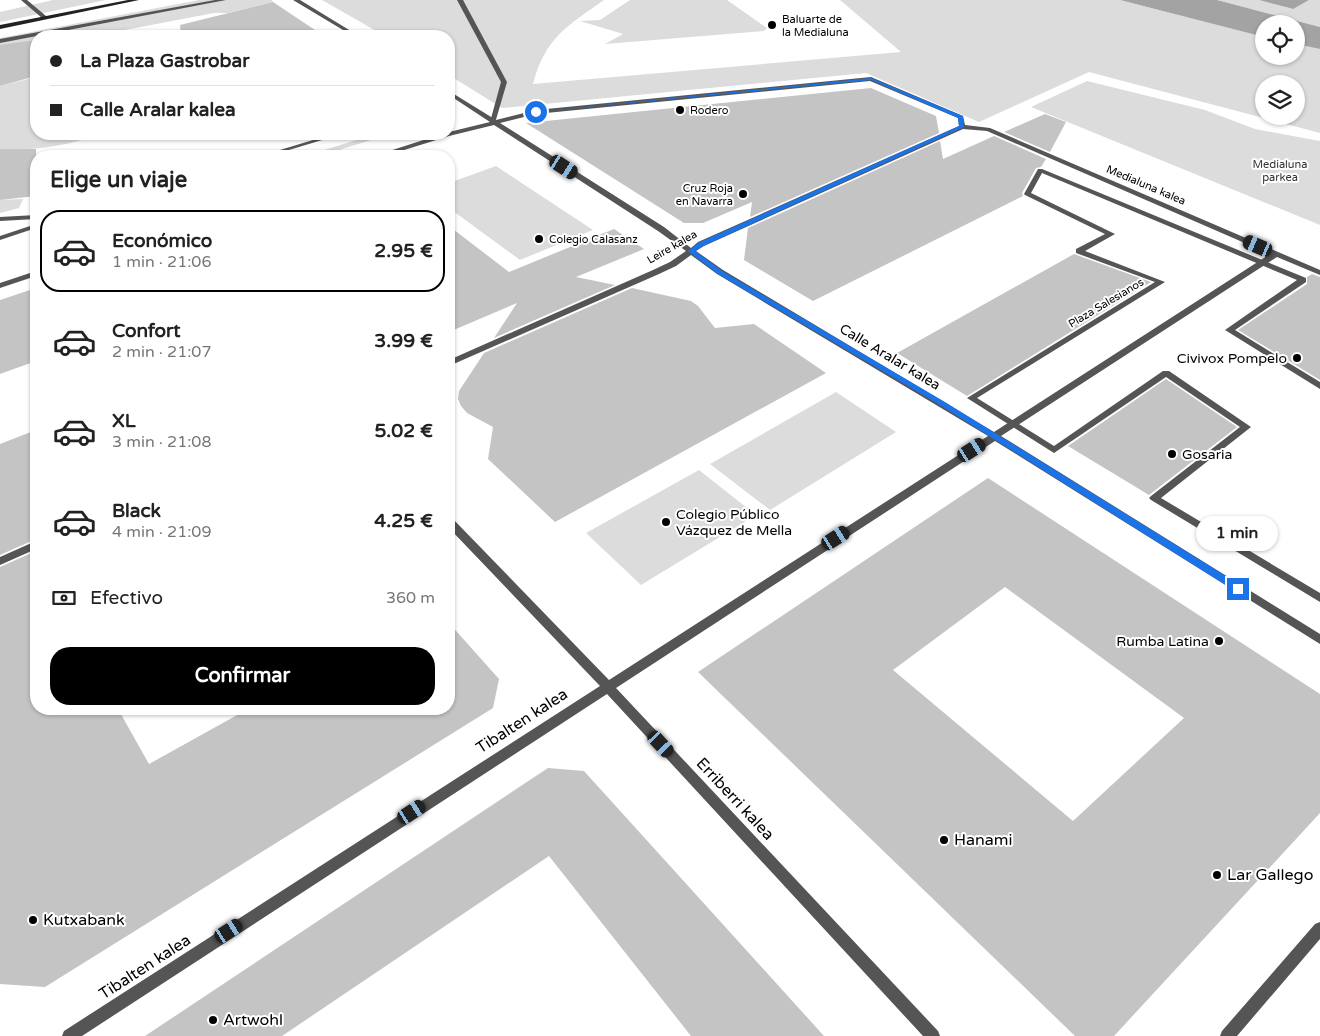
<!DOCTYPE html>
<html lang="es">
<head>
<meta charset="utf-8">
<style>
	:root { --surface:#fff; --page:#f2f2f2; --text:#222; --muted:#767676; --line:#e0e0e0; --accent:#000 }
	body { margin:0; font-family:"Varela Round",sans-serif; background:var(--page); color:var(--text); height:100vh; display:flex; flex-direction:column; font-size:19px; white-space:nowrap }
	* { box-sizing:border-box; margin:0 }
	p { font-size:16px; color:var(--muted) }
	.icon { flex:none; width:28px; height:28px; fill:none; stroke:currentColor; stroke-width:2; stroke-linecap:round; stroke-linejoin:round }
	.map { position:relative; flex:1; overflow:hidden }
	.panel { position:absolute; left:30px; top:150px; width:425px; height:565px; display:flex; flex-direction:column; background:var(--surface); border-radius:20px; box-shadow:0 1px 4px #0004 }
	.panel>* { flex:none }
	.top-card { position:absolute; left:30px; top:30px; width:425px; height:110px; border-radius:20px; box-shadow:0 1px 4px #0004; display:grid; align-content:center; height:110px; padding:0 20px; background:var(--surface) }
	.fabs { position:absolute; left:1255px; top:15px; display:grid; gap:10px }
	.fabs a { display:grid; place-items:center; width:50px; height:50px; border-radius:50%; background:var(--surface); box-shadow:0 1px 4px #0004; font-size:25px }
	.end { position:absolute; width:22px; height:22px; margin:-11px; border:6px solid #1a73e8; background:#fff; box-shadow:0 0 0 2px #fff }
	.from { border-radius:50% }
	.bubble { position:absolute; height:35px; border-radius:18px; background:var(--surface); box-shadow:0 1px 4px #0004; font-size:16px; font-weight:700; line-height:35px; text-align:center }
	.car { position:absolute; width:15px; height:30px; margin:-15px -8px; border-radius:6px; box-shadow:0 0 4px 1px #0007; background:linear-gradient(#222 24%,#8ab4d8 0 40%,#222 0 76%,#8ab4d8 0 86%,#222 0) }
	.top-card b { display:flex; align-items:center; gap:18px; height:48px; font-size:19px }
	.top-card b+b { border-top:1px solid var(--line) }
	.top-card i { width:12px; height:12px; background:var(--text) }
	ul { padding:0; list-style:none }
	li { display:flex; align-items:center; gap:15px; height:82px; margin:0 10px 8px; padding:0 10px; border:2px solid transparent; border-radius:20px }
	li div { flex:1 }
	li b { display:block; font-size:19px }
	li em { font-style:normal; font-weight:700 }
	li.selected { border-color:var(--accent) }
	li>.icon { width:45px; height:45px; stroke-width:1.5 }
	h2 { padding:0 20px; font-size:22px; line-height:60px }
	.pay { display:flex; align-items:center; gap:12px; height:55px; padding:0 20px; font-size:19px }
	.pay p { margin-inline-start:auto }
	.cta { display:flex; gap:10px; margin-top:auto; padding:10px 20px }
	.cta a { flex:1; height:58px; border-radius:20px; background:var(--accent); color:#fff; font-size:20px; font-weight:700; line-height:58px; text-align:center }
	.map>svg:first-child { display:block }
</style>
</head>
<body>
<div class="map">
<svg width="1320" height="1036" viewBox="0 0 1320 1036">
	<rect width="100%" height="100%" fill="#fff"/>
	<!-- green -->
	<path fill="#dcdcdc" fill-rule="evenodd" d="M53,0H106L0,22V12Z
		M199,0H272L273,2L228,13H214L104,34L36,36V42L0,50V38Z
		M322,0H604C567,26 545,38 533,84L901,52L840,0H1120L1264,37V56H1296V44L1320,49V133L1089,72L979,122L866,73L502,108L449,75V36H385ZM1264,84H1296V116H1264Z
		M630,0H727L767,28L764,31L605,44L623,34L580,21L600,20Z
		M1217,0H1259L1292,9L1309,0H1320V27Z
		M36,77V134H99C68,146 34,151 0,149V86Z
		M1087,81L1205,110L1255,129L1320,141V225L1031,107Z
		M376,134H390L320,156H305Z
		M496,166L593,230L520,260L449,208V183Z
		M23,199L19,208L0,213V200Z
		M836,392L896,432L770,510L710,464Z
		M699,470L756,515L641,585L586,533Z"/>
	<!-- water -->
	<path fill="#a3a3a3" d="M1120,0H1217L1320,27V49L1296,44V24H1264V37Z
		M1259,0H1309L1293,9Z"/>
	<!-- building -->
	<path fill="#c4c4c4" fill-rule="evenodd" d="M273,2L324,36H181L180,25Z
		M36,40V76L0,86V45Z
		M871,88L936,116L939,133L750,217L752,202L703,223H684L526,123Z
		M1045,114L1066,122L1050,152L1004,132Z
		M994,136L1046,159L1041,167L1036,168L1022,193L1023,196L813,301L744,260L748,228L940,141L943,159Z
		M0,149H36V196L0,200Z
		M449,226L509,272L614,229L644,249L576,277L615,285L494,338L517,303L449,332Z
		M1074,254L1151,282L967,396L897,353Z
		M1312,274L1320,277V380L1238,330L1307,284V277Z
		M36,288V361L0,374V300Z
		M632,288L691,301L698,306L715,328L754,324L826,373L555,522L488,459L493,427L467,413L461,406L458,399L459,391L484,353Z
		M1166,379L1237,427L1149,495L1068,446Z
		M36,430V539L0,555V444Z
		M988,478L1320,694V813L1114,1036H1075L698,672ZM1005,587L1184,718L1073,821L893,670Z
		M36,551V709H118L149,764L248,709H449V623L499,679L493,708L45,987L0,984V567Z
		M548,768L584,771L824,1036H691L549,856L282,1036H145Z"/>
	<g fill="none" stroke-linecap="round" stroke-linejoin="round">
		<!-- pedestrian -->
		<path fill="#555" fill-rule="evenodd" d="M215,0H226L0,43V39Z
			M457,0H463L507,82L495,123L490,122L501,82Z
			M333,134H342L269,156H260Z
			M1038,169H1042L1306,278V282L1235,330L1320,382V389L1225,330L1297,280L1042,173L1031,193L1115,234L1085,251L1165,282L977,398L1054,446L1163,371H1169L1251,427L1161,498L1320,593V602L1151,500L1149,498L1151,496L1240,427L1166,377L1054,453L967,398L1155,282L1076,253V249L1105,234L1025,195L1024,194Z
			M36,215V219L0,221V217Z
			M36,224V228L0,240V236Z"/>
		<!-- minor -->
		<path fill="#555" fill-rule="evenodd" d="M21,0H27L46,16V18H42Z
			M293,0H300L359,36H353Z
			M871,77L963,116L965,125L990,128L1320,270V275L1277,257L1001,436L1320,634V644L995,441L616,688L938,1031L940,1036H923L607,694L82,1036H62L64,1031L600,686L449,528V519H453L609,680L988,436L717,274L691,255L676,266L659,274L449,366V360L653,270L670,262L686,251L658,231L494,125L449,136L385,156H376L377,155L442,134H449V132L490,122L449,95V91L496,120L536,110ZM870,81L958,118L959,126L698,242L691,248L664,227L500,123L536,114ZM963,129L987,131L1270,254L994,432L723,270L696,251L704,246Z
			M36,271V276L0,288V283Z
			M36,541V549L0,565V557Z
			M1320,922V939L1237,1036H1220L1222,1031L1315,924Z"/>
		<!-- secondary -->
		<path fill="#222" fill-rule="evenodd" d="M128,0H139L0,29V25Z"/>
	</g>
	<!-- route -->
	<path fill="#1a73e8" d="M871,78L963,116L964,127L703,246L695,251L722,271L945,402L1242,586V591H1235L940,405L718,274L688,251L698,243L959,126L958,118L871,80L533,112Z"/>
	<!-- markers -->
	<g fill="#000" stroke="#fff" stroke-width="2">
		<circle cx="772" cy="25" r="5"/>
		<circle cx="680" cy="110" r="5"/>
		<circle cx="743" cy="194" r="5"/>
		<circle cx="539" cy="239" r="5"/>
		<circle cx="1297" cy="358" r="5"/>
		<circle cx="1172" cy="454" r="5"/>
		<circle cx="666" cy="522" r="5"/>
		<circle cx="1219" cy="641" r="5"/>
		<circle cx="944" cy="840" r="5"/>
		<circle cx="1217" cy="875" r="5"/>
		<circle cx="33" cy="920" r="5"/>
		<circle cx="213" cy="1020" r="5"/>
	</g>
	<g text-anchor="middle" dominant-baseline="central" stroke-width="4" stroke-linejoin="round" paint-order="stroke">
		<!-- far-poi labels -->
		<g font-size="11" fill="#000" stroke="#fff" text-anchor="start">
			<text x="782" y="19">Baluarte de<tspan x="782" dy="13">la Medialuna</tspan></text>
			<text x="690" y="110">Rodero</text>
			<text x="733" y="188" text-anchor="end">Cruz Roja<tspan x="733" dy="13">en Navarra</tspan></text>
			<text x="549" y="239">Colegio Calasanz</text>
		</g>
		<!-- far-park labels -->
		<g font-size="11" fill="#333" stroke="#fff">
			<text x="1280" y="164">Medialuna<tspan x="1280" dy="13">parkea</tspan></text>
		</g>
		<!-- far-street labels -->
		<g font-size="11" fill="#000" stroke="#fff">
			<text transform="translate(1146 185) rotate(23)">Medialuna kalea</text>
			<text transform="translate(672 247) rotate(-30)">Leire kalea</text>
			<text transform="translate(1106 303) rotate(-31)">Plaza Salesianos</text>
		</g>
		<!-- street labels -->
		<g font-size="14" fill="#000" stroke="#fff">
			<text transform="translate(890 357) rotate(31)">Calle Aralar kalea</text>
		</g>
		<!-- poi labels -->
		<g font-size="14" fill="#000" stroke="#fff" text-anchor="end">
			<text x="1287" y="358">Civivox Pompelo</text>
			<text x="1182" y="454" text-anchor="start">Gosaria</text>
			<text x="676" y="514" text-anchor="start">Colegio Público<tspan x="676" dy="16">Vázquez de Mella</tspan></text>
			<text x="1209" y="641">Rumba Latina</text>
		</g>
		<!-- near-street labels -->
		<g font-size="16" fill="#000" stroke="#fff">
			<text transform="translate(522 721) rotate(-33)">Tibalten kalea</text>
			<text transform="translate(735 799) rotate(47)">Erriberri kalea</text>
			<text transform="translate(145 967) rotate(-33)">Tibalten kalea</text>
		</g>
		<!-- near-poi labels -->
		<g font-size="16" fill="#000" stroke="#fff" text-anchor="start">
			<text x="954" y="840">Hanami</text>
			<text x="1227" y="875">Lar Gallego</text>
			<text x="43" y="920">Kutxabank</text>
			<text x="223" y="1020">Artwohl</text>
		</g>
	</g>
</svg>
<div class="fabs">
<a><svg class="icon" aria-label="locate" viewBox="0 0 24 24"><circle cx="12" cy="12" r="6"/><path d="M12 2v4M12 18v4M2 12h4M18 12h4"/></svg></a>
<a><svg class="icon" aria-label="layers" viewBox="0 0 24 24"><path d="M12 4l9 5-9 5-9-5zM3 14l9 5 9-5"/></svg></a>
</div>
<i class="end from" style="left:536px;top:112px"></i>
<i class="end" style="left:1238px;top:589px"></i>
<div class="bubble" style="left:1196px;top:516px;width:82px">1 min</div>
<i class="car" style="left:564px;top:167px;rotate:123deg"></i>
<i class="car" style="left:1258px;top:246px;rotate:293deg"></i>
<i class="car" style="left:972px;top:450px;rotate:58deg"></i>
<i class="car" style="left:836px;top:538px;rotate:57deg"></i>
<i class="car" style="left:661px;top:744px;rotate:137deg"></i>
<i class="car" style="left:412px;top:812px;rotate:57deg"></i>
<i class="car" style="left:229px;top:931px;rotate:57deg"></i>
<div class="top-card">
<b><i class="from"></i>La Plaza Gastrobar</b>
<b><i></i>Calle Aralar kalea</b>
</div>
<section class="panel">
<h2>Elige un viaje</h2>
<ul>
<li class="selected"><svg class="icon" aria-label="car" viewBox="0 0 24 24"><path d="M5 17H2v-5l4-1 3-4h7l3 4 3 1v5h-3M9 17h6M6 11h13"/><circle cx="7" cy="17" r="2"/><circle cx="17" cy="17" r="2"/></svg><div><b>Económico</b><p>1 min · 21:06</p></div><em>2.95 €</em></li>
<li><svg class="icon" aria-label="car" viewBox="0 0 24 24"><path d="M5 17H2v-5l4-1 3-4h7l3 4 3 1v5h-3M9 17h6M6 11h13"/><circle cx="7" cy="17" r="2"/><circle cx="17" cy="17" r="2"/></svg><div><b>Confort</b><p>2 min · 21:07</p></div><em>3.99 €</em></li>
<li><svg class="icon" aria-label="car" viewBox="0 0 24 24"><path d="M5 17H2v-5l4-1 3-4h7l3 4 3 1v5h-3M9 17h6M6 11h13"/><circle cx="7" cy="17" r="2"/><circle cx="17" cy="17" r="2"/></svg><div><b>XL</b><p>3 min · 21:08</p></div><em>5.02 €</em></li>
<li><svg class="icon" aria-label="car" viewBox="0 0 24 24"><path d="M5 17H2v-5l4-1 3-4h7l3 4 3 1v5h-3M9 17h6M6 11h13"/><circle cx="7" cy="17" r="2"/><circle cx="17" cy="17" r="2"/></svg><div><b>Black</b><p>4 min · 21:09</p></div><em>4.25 €</em></li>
</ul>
<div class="pay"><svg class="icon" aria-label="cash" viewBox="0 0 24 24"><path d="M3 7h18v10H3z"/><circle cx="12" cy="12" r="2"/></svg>Efectivo<p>360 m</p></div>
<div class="cta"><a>Confirmar</a></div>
</section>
</div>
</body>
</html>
